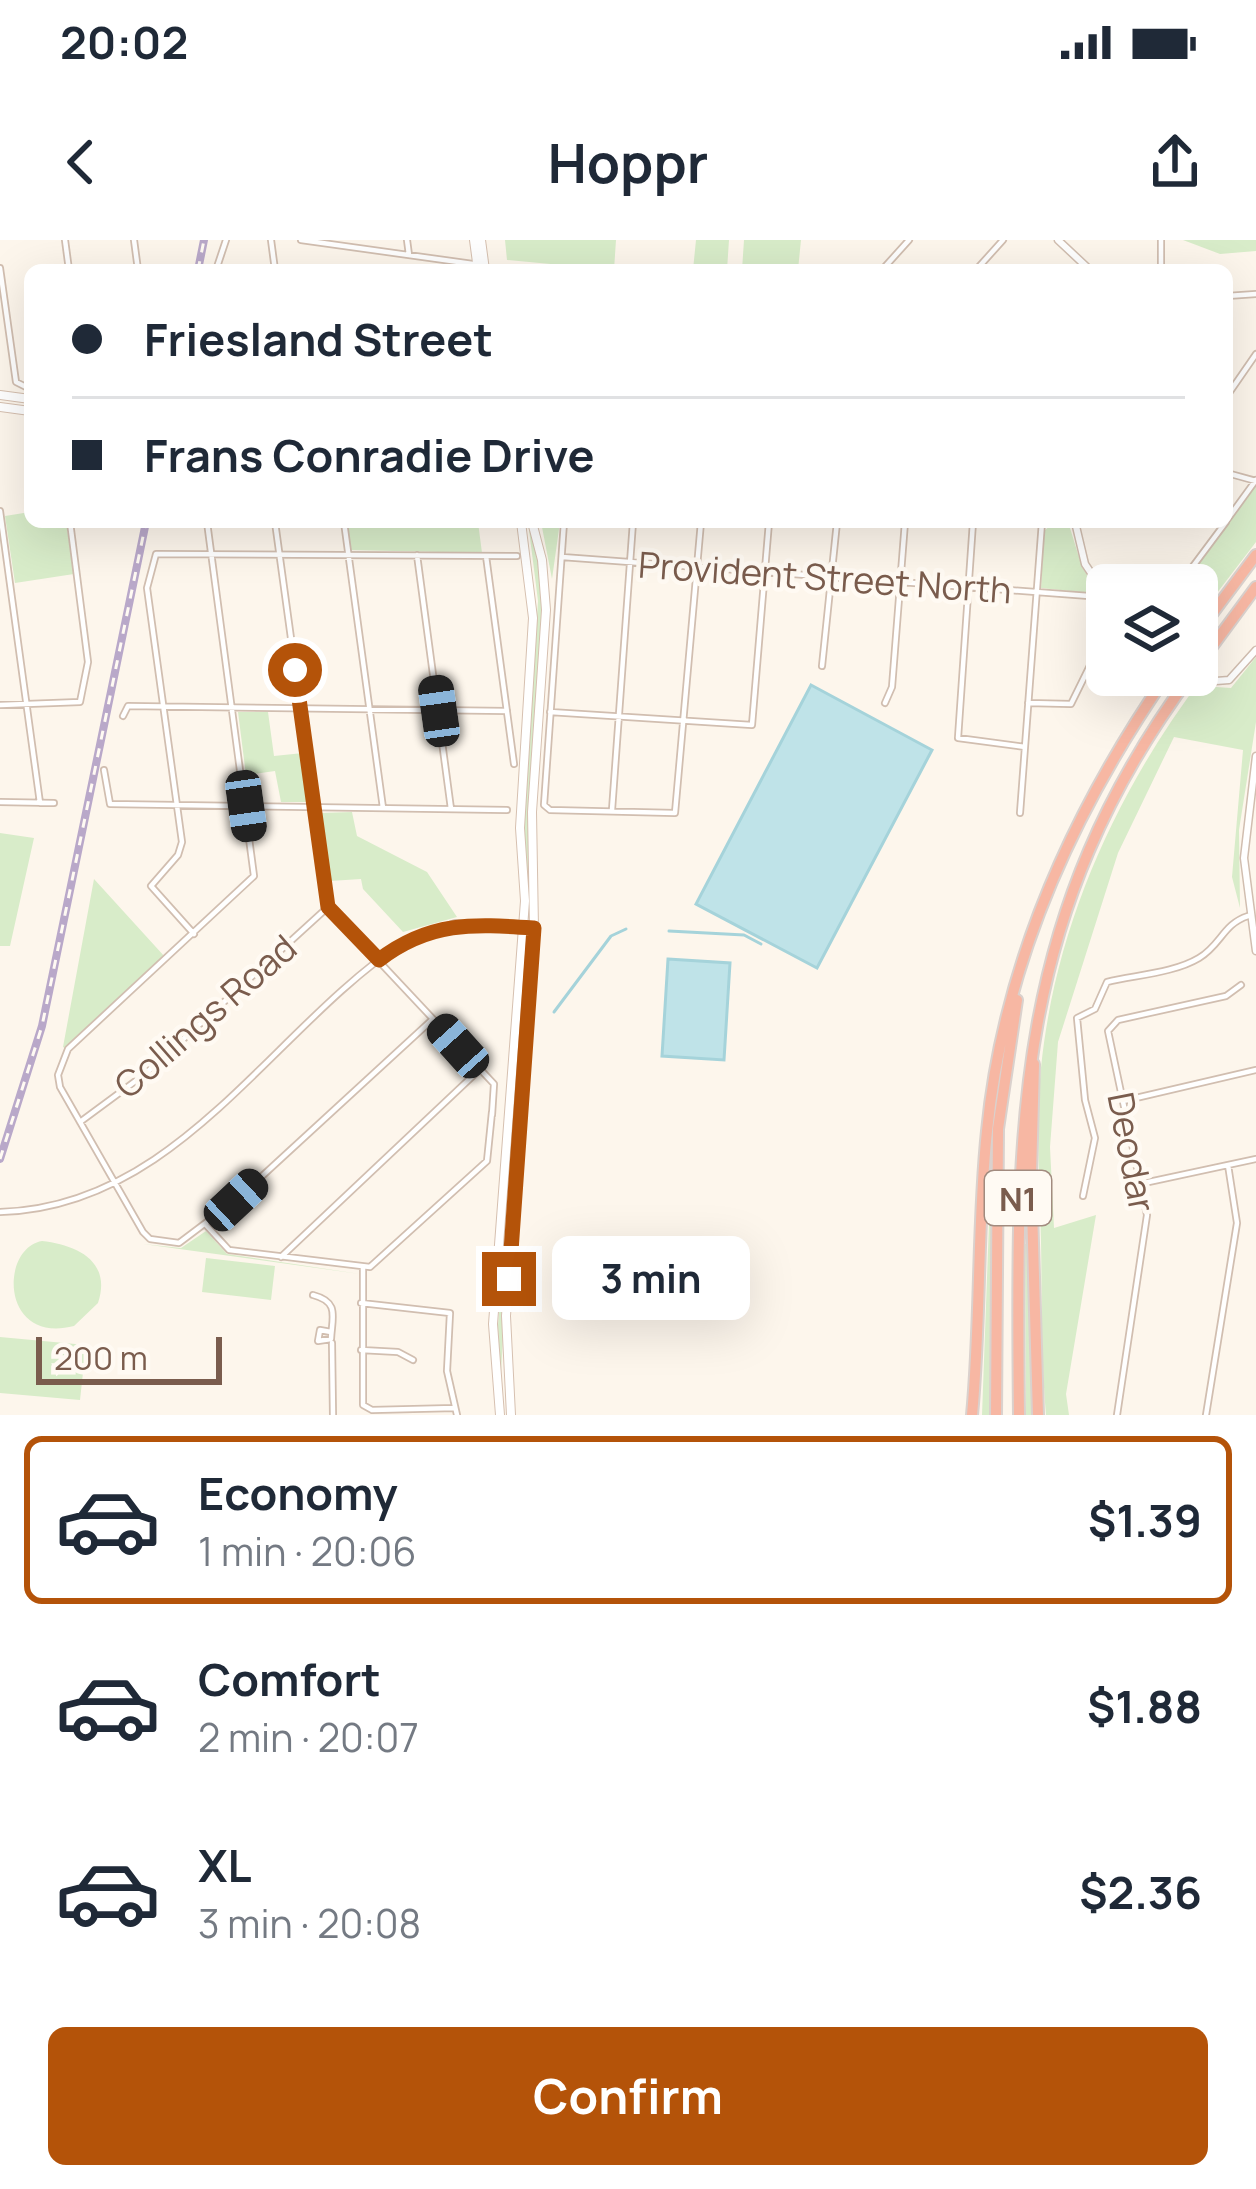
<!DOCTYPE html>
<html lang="en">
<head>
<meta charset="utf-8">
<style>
	:root { --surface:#fff; --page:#f6f6f7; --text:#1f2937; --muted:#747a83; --line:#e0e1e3; --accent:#b45309 }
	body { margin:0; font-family:Manrope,sans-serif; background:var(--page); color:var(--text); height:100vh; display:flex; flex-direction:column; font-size:45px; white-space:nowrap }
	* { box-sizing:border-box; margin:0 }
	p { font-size:39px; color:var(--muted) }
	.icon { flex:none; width:66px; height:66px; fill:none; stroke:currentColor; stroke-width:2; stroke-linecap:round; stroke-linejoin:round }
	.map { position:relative; height:1175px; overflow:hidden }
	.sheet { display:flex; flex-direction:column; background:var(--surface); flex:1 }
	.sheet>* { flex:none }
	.guide { position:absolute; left:24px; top:24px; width:1209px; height:264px; border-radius:18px; box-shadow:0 12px 48px #0002; display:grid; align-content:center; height:264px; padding:0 48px; background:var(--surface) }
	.tools { position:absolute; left:1086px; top:324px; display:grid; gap:24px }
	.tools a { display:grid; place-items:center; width:132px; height:132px; border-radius:18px; background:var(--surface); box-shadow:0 12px 48px #0002; font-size:60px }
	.scale { position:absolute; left:36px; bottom:30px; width:186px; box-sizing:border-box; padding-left:12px; border:6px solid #7a5c4d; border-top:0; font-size:33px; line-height:42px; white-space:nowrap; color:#7a5c4d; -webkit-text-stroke:9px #fffaf3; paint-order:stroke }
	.end { position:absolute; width:54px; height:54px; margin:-27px; border:15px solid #b45309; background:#fff; box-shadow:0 0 0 6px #fff }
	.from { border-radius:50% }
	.bubble { position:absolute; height:84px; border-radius:18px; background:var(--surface); box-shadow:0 12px 48px #0002; font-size:39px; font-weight:700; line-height:84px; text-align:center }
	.car { position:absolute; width:36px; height:72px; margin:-36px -18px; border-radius:15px; box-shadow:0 0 9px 3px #0007; background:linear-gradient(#222 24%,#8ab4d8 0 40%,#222 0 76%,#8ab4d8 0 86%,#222 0) }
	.guide b { display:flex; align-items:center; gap:42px; height:114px; font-size:45px }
	.guide b+b { border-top:3px solid var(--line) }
	.guide i { width:30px; height:30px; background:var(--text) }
	ul { padding:21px 0 0; list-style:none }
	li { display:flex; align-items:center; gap:36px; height:168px; margin:0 24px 18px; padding:0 24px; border:6px solid transparent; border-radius:18px }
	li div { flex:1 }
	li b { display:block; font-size:45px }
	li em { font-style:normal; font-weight:700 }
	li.active { border-color:var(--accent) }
	li>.icon { width:108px; height:108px; stroke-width:1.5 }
	.cta { display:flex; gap:24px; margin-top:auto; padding:24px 48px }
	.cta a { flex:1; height:138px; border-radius:18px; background:var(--accent); color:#fff; font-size:48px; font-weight:700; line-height:138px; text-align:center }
	.status { display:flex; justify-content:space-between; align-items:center; height:84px; padding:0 60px; background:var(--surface); direction:ltr }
	.status svg { height:33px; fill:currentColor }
	header { display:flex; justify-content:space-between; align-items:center; height:156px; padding:0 48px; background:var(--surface); font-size:54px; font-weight:700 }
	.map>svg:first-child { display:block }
</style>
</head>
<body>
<div class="status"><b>20:02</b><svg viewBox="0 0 49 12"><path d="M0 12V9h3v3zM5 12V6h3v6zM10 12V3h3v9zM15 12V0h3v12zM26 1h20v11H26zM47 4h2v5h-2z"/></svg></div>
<header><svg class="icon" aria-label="back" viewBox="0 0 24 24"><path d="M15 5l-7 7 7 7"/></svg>Hoppr<svg class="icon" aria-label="share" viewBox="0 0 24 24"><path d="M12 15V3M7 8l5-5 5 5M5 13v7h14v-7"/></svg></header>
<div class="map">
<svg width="1256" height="1175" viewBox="0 0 1256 1175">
	<rect width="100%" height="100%" fill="#fdf6ec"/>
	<!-- green -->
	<path fill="#d8ecc9" d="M505,0H616L614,30L507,20Z
		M696,0H729L727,30H693Z
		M744,0H801L798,30H742Z
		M1183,0H1256V11L1220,14Z
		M1256,245V302L1197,379V345H1182Z
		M30,272V282H66L74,334L15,343L5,276Z
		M347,282H478L482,313L351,310Z
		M528,282C561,367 532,477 528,566C527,603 533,641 528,676L524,579L538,361Z
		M541,282H560L552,339Z
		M1052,284L1070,288L1082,327L1099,354L1041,348L1044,291Z
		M1256,417V482L1239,590L1240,668L1232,637L1243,510L1174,497L1118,613L1058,802L1050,907L1054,988L1096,975L1066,1154L1069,1175H1046C1041,1117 1042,1059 1041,1002C1040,944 1035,886 1041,828C1055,686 1117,550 1203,437L1216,447L1231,448Z
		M238,472H268L274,516L303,513L309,562H281L275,531L246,535Z
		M352,572L357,596L427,632L457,677L403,692L363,649L361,639L330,641L320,573Z
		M0,593L34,598L10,706H0Z
		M94,639L165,717L65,808L63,807Z
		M529,698L517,876H515L527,699Z
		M993,873L992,1175H982Z
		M514,901L500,1150L498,1085Z
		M206,991L227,1014L360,1034L143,1004L181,1008Z
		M42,1001C77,1005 112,1021 98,1063L74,1086C0,1105 0,1008 42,1001Z
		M1025,1004H1028L1032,1175H1026Z
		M206,1018L275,1026L271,1060L202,1052Z
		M0,1097L86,1105L80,1160L0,1153Z"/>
	<!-- water -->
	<path fill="#bfe3e8" stroke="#a5d3da" stroke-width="3" d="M811,445L932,510L817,728L696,664Z
		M668,719L730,723L724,820L662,816Z"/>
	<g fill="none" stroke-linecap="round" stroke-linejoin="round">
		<!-- stream -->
		<path stroke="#a5d3da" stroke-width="3" d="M669,691L744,695L761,704
			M554,772L611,696L626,689"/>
		<defs>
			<path id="minor" d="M65,0L69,30
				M134,0L138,30
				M271,0L275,30
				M301,0L480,25
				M407,0L409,15
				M1161,0V30
				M0,28L16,142L30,149
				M216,30L226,0
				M836,30H837
				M882,30L909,0
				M976,30L1003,0
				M1227,56L1256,54
				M1227,156L1256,114
				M1227,233L1256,241
				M0,271L40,563
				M1227,280L1256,240
				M207,282L254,636L68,809L58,835L60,847L143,992L150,999L179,1003L236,960L433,779
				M275,282L328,667L494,844L492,875
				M344,282L383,568
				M564,282L544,565L550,570L675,573L701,282
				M973,282L958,498L1025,507
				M417,315L451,569
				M486,316L514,524
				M562,317L1089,356
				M1179,345L1226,282
				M822,426L837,282
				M885,463L892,447L905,282
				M1028,463L1071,464L1107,391
				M0,465L80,462L88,422L70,282
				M550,472L752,485L769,282
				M123,476L128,466L507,471
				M104,530L110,564L507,570
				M0,562L54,563
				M612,570L633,282
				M1020,573L1042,282
				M194,694L151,646L178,615L182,602L147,348L156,314L517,316
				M1123,861L1256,830
				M80,882L145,834L328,667
				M1144,943L1256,919
				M1083,956L1095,898L1085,860L1077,778L1095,769L1107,742C1136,735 1174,733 1199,718C1221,705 1223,684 1248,676
				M0,972C180,967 272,787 408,699L455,683L534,688
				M206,985L229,1010L370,1027L487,921L492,872
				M281,1017L477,832
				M363,1028V1165L372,1170L455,1168
				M313,1055C340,1062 332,1077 331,1099L318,1101L320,1090L331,1092
				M361,1063L450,1073L447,1131L457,1175
				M332,1103L333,1175
				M361,1110L398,1112L413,1120
				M1117,1175L1147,975L1108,791L1118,780L1226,756L1241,745
				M1206,1175L1237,983L1228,925"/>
			<path id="tertiary" d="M1058,0L1090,30
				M1075,282L1085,324L1107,357
				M1197,428L1216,441L1229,440L1256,410
				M1256,516L1244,618L1256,711"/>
			<path id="secondary" d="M474,0L478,30
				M481,0L485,30
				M0,155L30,159
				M0,167L30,171
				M500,1175L493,1084L525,661L520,588L533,378L521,282
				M511,1175L506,1076L534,688L532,572L546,370L542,320L532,282"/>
			<path id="motorway" d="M1197,394L1256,315
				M1197,427L1256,347
				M1034,824L1031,934L1038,1175
				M972,1175C981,1081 977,985 987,891C1003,725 1073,571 1167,435
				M996,1175L998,889L1017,760
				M1019,1175C1016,888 1012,677 1191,435"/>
		</defs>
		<!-- minor casing -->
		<use href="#minor" stroke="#d1beb0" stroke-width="8"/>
		<!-- tertiary casing -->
		<use href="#tertiary" stroke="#d1beb0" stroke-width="9"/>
		<!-- secondary casing -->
		<use href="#secondary" stroke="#d6c0b0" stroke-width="10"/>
		<!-- motorway casing -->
		<use href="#motorway" stroke="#dad1cd" stroke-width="14"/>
		<!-- minor -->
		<use href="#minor" stroke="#fff" stroke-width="4.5"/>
		<!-- tertiary -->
		<use href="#tertiary" stroke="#fff" stroke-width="6"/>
		<!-- secondary -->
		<use href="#secondary" stroke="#fff" stroke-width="8"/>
		<!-- motorway -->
		<use href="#motorway" stroke="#f7b7a3" stroke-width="10"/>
		<defs>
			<path id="rail" d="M198,30L204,0
				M0,919L42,786L146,282"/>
		</defs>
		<!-- rail casing -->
		<use href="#rail" stroke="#b9a8c9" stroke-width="8"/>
		<!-- rail -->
		<use href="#rail" stroke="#fffaf3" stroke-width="3" stroke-dasharray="9" stroke-linecap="butt"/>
	</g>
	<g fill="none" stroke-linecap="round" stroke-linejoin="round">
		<!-- route -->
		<path stroke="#b45309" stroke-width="15" d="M295,430L328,667L379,720C430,681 473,684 534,688L509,1039"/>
	</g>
	<g text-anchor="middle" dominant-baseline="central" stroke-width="9" stroke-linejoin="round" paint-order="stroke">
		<!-- shield labels -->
		<rect fill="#fffaf3" stroke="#a28b7f" stroke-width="3" x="985" y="931" width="66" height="54" rx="9"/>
		<g font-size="33" font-weight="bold" fill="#7a5c4d">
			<text x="1018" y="958">N1</text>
		</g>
		<!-- street labels -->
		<g font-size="36" fill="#7a5c4d" stroke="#fffaf3">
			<text transform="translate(825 337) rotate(4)">Provident Street North</text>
			<text transform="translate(205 776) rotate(-41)">Collings Road</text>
			<text transform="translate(1132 912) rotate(79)">Deodar</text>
		</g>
	</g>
</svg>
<div class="tools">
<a><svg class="icon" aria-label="layers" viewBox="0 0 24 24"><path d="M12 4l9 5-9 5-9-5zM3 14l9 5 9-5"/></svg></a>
</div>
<div class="scale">200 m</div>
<i class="end from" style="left:295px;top:430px"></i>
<i class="end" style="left:509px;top:1039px"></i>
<div class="bubble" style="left:552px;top:996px;width:198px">3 min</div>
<i class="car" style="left:439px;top:471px;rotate:352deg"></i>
<i class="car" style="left:246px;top:566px;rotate:172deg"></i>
<i class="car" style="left:458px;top:806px;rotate:318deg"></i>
<i class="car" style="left:236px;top:960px;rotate:47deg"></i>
<div class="guide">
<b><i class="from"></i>Friesland Street</b>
<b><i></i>Frans Conradie Drive</b>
</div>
</div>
<section class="sheet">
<ul>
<li class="active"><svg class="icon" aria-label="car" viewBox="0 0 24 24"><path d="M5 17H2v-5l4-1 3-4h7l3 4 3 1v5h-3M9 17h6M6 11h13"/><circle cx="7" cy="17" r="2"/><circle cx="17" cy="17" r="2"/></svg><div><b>Economy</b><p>1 min · 20:06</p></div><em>$1.39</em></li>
<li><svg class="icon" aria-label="car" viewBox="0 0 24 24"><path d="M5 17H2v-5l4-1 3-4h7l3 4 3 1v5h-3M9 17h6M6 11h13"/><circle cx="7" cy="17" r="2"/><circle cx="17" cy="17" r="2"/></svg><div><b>Comfort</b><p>2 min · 20:07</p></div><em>$1.88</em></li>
<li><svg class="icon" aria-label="car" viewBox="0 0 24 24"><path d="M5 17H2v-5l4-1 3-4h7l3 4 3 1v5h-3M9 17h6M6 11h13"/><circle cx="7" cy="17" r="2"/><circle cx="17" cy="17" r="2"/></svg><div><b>XL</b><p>3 min · 20:08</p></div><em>$2.36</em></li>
</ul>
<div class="cta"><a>Confirm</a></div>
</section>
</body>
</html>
